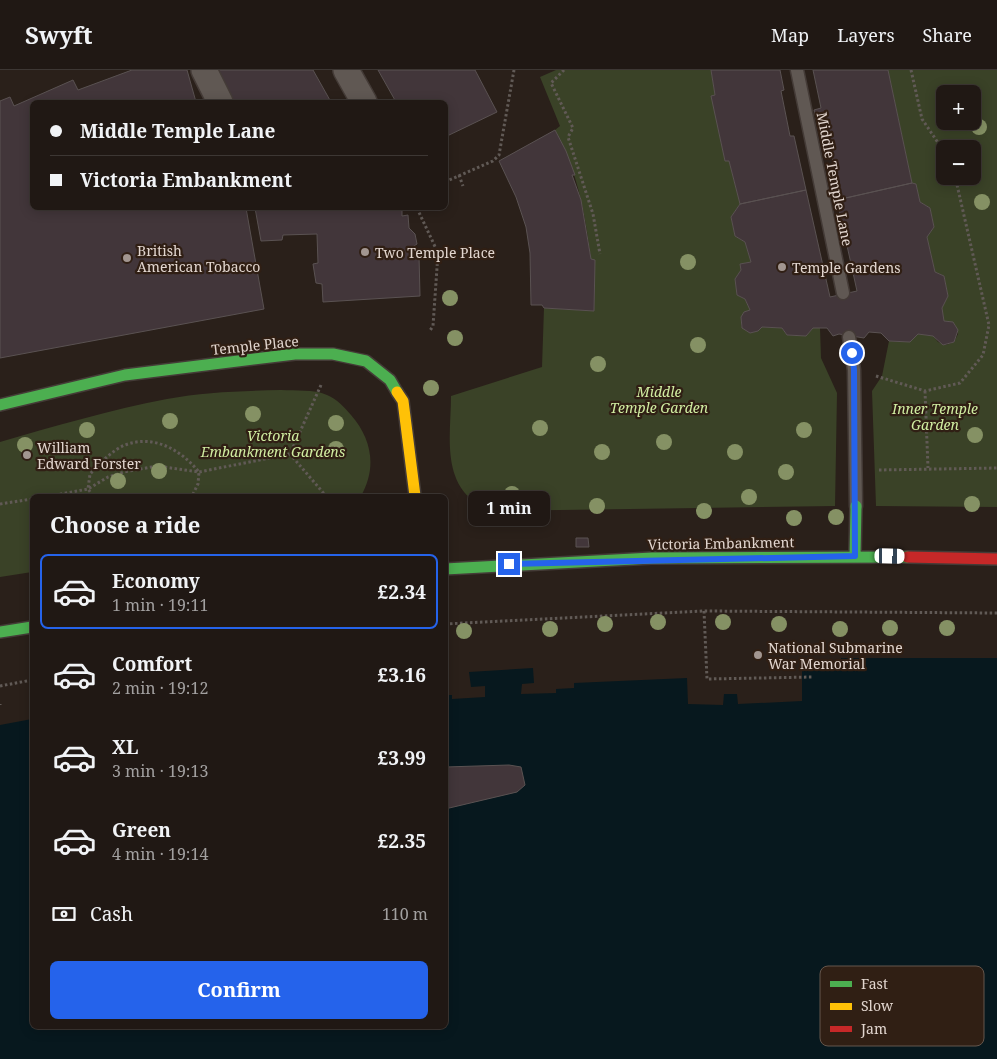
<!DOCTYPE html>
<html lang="en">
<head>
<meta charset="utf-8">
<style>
	:root { --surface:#201814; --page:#28211d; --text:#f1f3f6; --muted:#a2a0a0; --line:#3d3734; --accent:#2563eb }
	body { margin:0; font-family:"Noto Serif",serif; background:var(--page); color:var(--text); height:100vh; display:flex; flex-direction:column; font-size:19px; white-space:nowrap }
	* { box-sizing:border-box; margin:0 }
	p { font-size:16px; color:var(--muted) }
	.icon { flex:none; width:28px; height:28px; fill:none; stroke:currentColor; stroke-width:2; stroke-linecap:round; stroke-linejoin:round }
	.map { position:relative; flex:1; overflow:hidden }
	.details { position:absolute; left:30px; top:424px; width:418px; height:535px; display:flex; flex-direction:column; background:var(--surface); border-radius:8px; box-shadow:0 2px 12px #0003,0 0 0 1px var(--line) }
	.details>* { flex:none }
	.top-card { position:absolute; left:30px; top:30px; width:418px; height:110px; border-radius:8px; box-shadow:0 2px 12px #0003,0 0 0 1px var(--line); display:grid; align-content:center; height:110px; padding:0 20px; background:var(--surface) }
	.tools { position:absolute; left:936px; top:15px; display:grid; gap:10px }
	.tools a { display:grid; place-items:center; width:45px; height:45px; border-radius:8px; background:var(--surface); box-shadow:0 2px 12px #0003,0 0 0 1px var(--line); font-size:25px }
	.end { position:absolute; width:22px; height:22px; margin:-11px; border:6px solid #2563eb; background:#fff; box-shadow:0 0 0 2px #fff }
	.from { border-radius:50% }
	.bubble { position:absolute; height:35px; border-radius:8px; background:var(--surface); box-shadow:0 2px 12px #0003,0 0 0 1px var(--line); font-size:16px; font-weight:700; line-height:35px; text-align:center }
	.car { position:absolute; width:15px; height:30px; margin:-15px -8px; border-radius:6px; box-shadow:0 0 4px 1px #0007; background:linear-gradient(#fff 24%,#345 0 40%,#fff 0 76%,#345 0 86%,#fff 0) }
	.top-card b { display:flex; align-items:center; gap:18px; height:48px; font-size:19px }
	.top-card b+b { border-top:1px solid var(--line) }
	.top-card i { width:12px; height:12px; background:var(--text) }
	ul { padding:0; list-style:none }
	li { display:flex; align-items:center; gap:15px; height:75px; margin:0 10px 8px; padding:0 10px; border:2px solid transparent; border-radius:8px }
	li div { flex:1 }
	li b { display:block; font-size:19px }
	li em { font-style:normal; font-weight:700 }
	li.active { border-color:var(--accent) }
	li>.icon { width:45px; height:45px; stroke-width:1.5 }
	h2 { padding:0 20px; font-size:22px; line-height:60px }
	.pay { display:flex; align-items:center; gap:12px; height:55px; padding:0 20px; font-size:19px }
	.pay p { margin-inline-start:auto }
	.action { display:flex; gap:10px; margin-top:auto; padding:10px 20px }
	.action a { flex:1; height:58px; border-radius:8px; background:var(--accent); color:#fff; font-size:20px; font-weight:700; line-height:58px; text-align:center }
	header { display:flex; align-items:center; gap:30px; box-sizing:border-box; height:70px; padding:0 25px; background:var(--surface); border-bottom:1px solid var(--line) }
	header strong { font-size:24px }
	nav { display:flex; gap:28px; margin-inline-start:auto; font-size:18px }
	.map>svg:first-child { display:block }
</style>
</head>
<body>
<header>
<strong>Swyft</strong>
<nav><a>Map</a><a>Layers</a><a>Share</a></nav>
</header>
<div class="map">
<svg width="997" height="989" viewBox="0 0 997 989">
	<rect width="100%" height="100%" fill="#2a201a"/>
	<!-- green -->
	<path fill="#3a4227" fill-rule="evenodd" d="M556,0H711L715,25L712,26L725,91H729L740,134L731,147L735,166L745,172L751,192L740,194L741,200L735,209L737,225L745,229L750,240L742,245L741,256L750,263L758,261L762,257L782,258L787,265L806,266L813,258H820L821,288L837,323L835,436L497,441C489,438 479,435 472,430C442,405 451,361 451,326L542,297L544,238L594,241L595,191L591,189C585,142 577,100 555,60L560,56L540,7Z
		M888,0H997V437L876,436L872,321L882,306L889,271L910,272L918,264L933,266L938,272L946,275L954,272L958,264L955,255L944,251L942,238L948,226L944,206L935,202L927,167L934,157L930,138L920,132L916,114L912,113ZM945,24H972V51H945ZM945,79H972V106H945Z
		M281,320C296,321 313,319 327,325C337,329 344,337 351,345C372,369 377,398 361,426H32V502L0,507V372C55,356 110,340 167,329C204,322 243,321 281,320Z"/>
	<!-- water -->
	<path fill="#07181e" d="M841,588H997V989H0V655L32,649V956H445V625H452V629L485,627V616L471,617L469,602L533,598L534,613L522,614L521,624L556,623V619L574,618V613L687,608L688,634L723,635L724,624H737L738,634L802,631V596L841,597Z"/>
	<!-- building -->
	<path fill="#42363a" stroke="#5a5252" d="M132,0H187L196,32H32V138H246L264,239L0,288V31L10,27L14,36L73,10L78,20Z
		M214,0H313L331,32H230Z
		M378,0H475L497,42L445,67V32H396Z
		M711,0H780L784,20L781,21L790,66H794L806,120L740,134L729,91H725L711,26L715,25Z
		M813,0H888L912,113L841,129L830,78L823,79L814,40L821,38Z
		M555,60L566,81L575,105H572L581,130L591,189L595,190L594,241L544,238L542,235H531L530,183L526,157L516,127L499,91Z
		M912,113L916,114L920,132L930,138L934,157L927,167L935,202L944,206L948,226L942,238L944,251L953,252L958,260L954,272L943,275L933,266L918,264L910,272L889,271L881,263L869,262L864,268L839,264L833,266L827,258H813L806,266L787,265L782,258L762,257L758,261L750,263L742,258L741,247L744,242L750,240L745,229L737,225L735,209L741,200L740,194L751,192L745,172L735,166L731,147L740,134L806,120L830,227L857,221L837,130Z
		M255,138H402V146L408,145L409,158L415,164L417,174L411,178L412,186H419L420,226L323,232L322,214L316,213L313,194L318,193L317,164L283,165L282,170L261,171Z
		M576,468H588L589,477H576Z
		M509,695L521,697L525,715L517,722L445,739V697Z"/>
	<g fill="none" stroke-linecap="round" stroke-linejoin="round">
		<defs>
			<path id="lane" d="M797,0L843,223
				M849,267L854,300L856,436"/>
			<path id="street" d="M204,0L220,32
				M346,0L364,32"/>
			<path id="fast" d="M0,335L125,305L295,284H333L366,291L390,310L397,322
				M855,486L856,436
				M445,499L652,488L907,487
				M0,562L32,557"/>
			<path id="slow" d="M397,322L403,331L415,426"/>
			<path id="jam" d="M907,487L997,489"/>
		</defs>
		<!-- lane casing -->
		<use href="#lane" stroke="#443b37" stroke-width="15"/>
		<!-- street casing -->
		<use href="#street" stroke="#443b37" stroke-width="28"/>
		<!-- fast casing -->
		<use href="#fast" stroke="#443b37" stroke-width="14"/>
		<!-- slow casing -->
		<use href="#slow" stroke="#443b37" stroke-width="14"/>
		<!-- jam casing -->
		<use href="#jam" stroke="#443b37" stroke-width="14"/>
		<!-- path -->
		<path stroke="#615a56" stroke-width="3" stroke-dasharray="2.5 2.5" stroke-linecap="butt" d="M564,0L551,13L573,58L568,67L593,144L600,184
			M911,0L922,49L945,83
			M459,105L463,116
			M445,112L493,91L499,85L514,0
			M417,138L438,183L433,256L429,262
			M876,306L925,321L960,313L983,285L989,255L955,106
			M321,315L290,384L326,426
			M925,321L928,398
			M879,400L997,398
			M50,426L88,419L108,407L124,402L157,396L199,402L290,384
			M93,426L88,419L90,404C100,394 112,380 125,375C154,364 181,380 199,402L198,414L192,426
			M0,434L32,429
			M704,541L707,609L813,607
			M445,554L704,541L997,543
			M0,616L32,610
			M0,634V635"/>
		<!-- lane -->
		<use href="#lane" stroke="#605853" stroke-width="12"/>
		<!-- street -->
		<use href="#street" stroke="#605853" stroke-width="25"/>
		<!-- fast -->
		<use href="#fast" stroke="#4caf50" stroke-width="11"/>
		<!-- slow -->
		<use href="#slow" stroke="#ffc107" stroke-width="11"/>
		<!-- jam -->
		<use href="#jam" stroke="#c62828" stroke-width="11"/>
	</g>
	<!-- trees -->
	<g fill="#859164">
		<circle cx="979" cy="57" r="8"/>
		<circle cx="982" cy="132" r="8"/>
		<circle cx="688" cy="192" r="8"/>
		<circle cx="450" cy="228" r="8"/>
		<circle cx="455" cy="268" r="8"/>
		<circle cx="698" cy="275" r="8"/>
		<circle cx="598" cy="294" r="8"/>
		<circle cx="431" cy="318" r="8"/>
		<circle cx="253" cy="344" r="8"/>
		<circle cx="170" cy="351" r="8"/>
		<circle cx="336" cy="353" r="8"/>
		<circle cx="540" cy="358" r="8"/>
		<circle cx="87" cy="360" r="8"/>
		<circle cx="804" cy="360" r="8"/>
		<circle cx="975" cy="365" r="8"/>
		<circle cx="664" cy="372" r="8"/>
		<circle cx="25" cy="375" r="8"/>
		<circle cx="336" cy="379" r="8"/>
		<circle cx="602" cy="382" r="8"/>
		<circle cx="735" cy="382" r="8"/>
		<circle cx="159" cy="401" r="8"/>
		<circle cx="786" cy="402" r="8"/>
		<circle cx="118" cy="411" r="8"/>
		<circle cx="512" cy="424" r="8"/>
		<circle cx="749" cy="427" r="8"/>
		<circle cx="972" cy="434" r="8"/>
		<circle cx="597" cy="436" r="8"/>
		<circle cx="704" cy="441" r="8"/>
		<circle cx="836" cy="447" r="8"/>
		<circle cx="794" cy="448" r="8"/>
		<circle cx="658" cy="552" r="8"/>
		<circle cx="723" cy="552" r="8"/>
		<circle cx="605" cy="554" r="8"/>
		<circle cx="779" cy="554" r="8"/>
		<circle cx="890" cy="558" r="8"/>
		<circle cx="947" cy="558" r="8"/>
		<circle cx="550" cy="559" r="8"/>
		<circle cx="840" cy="559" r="8"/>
		<circle cx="464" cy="561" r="8"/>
	</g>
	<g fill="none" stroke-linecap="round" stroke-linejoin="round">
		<!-- route -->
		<path stroke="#2563eb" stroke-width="6" d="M509,494L855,486L854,300L852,283"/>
	</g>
	<!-- markers -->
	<g fill="#a29690" stroke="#301f14" stroke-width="2">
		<circle cx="365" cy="182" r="5"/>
		<circle cx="127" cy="188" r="5"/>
		<circle cx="782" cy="197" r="5"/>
		<circle cx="27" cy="385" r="5"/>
		<circle cx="758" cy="585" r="5"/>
	</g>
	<g text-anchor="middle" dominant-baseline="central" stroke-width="4.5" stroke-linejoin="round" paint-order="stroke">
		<!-- street labels -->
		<g font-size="14" fill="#e2d6cf" stroke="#301f14">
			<text transform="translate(835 109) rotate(79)">Middle Temple Lane</text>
			<text transform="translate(255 275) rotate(-6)">Temple Place</text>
			<text transform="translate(721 473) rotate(-1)">Victoria Embankment</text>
		</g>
		<!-- poi labels -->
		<g font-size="14" fill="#e2d6cf" stroke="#301f14" text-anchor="start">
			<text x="137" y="180">British<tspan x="137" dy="16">American Tobacco</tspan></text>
			<text x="375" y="182">Two Temple Place</text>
			<text x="792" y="197">Temple Gardens</text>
			<text x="37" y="377">William<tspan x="37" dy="16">Edward Forster</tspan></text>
			<text x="768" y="577">National Submarine<tspan x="768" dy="16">War Memorial</tspan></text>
		</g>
		<!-- park labels -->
		<g font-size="14" font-style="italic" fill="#d0eda1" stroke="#301f14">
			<text x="659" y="321">Middle<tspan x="659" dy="16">Temple Garden</tspan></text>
			<text x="935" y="338">Inner Temple<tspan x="935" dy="16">Garden</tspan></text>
			<text x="273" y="365">Victoria<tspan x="273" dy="16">Embankment Gardens</tspan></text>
		</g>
	</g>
	<!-- legend -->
	<rect x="820" y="896" width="164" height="80" rx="8" fill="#301f14" stroke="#65564c" stroke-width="1"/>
	<rect x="830" y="911" width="22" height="6" fill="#4caf50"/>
	<rect x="830" y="933" width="22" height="7" fill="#ffc107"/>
	<rect x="830" y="956" width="22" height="6" fill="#c62828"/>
	<g font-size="14" fill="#e2d6cf">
		<text x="861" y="919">Fast</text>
		<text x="861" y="941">Slow</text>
		<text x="861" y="964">Jam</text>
	</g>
</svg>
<div class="tools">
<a>+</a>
<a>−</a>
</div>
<i class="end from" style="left:852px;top:283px"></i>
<i class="end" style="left:509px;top:494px"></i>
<div class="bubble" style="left:468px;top:421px;width:82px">1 min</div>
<i class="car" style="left:890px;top:486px;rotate:91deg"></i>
<div class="top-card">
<b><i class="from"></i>Middle Temple Lane</b>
<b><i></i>Victoria Embankment</b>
</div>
<section class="details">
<h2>Choose a ride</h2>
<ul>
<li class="active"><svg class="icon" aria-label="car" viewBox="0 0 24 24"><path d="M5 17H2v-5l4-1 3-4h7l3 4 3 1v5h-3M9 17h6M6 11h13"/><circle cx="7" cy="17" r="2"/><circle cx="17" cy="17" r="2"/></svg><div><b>Economy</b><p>1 min · 19:11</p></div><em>£2.34</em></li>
<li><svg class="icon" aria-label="car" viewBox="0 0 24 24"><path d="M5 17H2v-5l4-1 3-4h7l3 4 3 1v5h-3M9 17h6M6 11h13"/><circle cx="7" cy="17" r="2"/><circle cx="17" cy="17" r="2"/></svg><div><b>Comfort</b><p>2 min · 19:12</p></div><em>£3.16</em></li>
<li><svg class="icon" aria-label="car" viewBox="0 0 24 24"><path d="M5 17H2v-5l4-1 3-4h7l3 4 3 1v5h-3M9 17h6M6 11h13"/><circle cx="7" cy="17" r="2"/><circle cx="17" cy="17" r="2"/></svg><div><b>XL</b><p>3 min · 19:13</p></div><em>£3.99</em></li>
<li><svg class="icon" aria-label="car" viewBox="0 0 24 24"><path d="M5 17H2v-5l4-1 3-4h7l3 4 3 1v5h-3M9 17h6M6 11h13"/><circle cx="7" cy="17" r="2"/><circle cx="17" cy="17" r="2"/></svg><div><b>Green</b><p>4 min · 19:14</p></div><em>£2.35</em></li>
</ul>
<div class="pay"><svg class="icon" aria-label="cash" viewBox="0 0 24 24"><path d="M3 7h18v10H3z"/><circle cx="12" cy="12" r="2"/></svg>Cash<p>110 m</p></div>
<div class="action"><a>Confirm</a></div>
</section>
</div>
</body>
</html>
